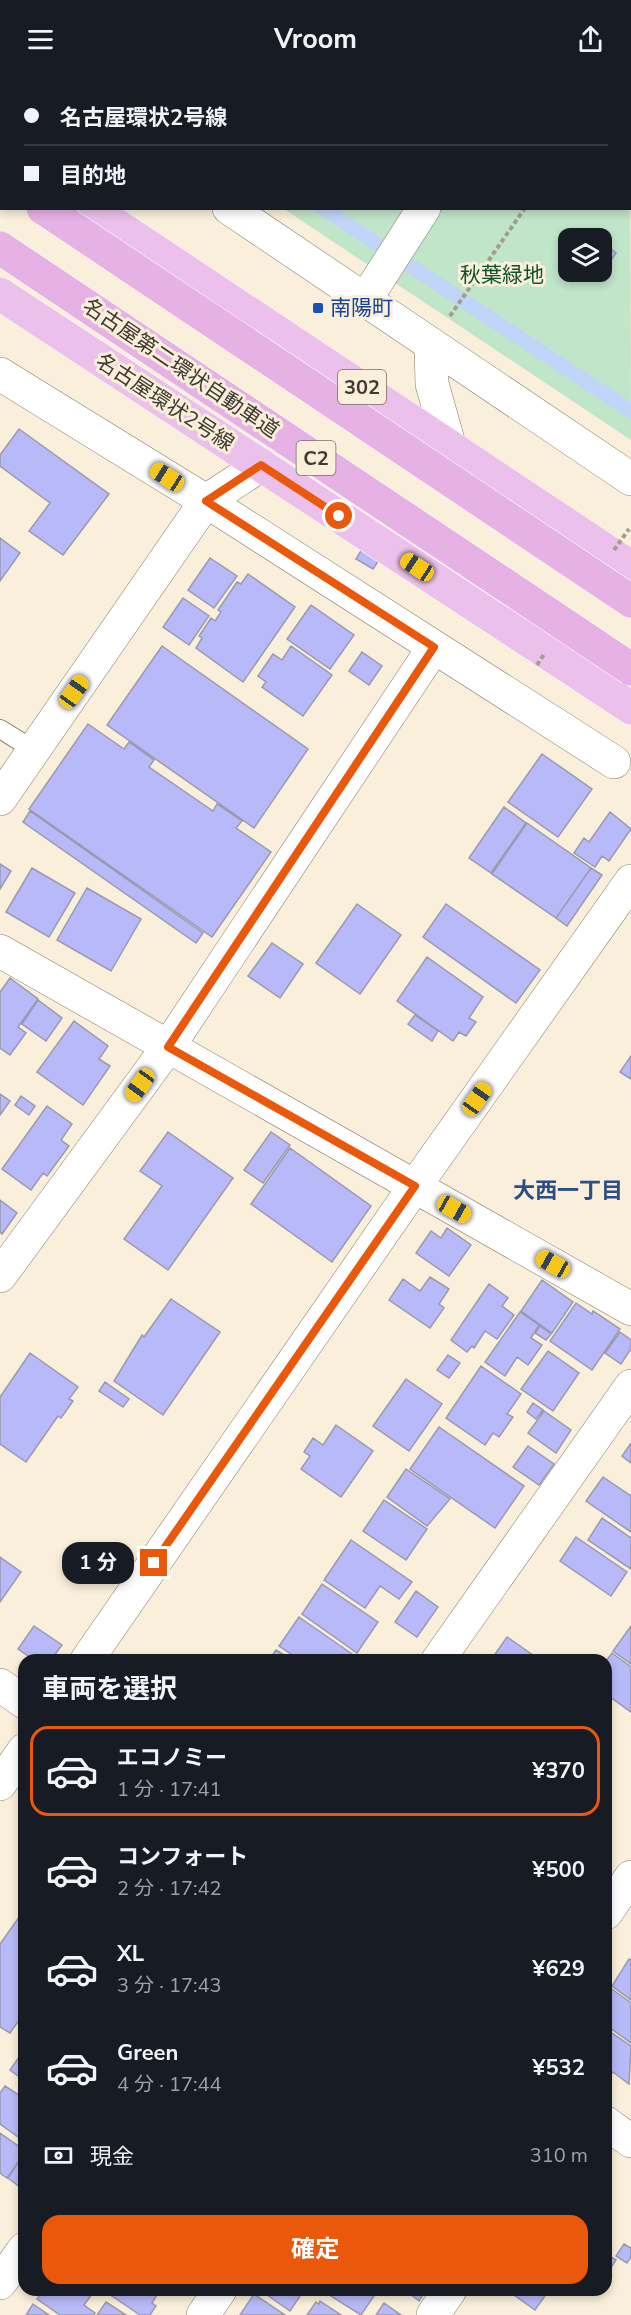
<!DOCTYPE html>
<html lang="ja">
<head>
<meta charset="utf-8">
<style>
	:root { --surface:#171b24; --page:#242831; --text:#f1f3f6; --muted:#9ea1a6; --line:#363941; --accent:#ea580c }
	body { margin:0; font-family:"Nunito Sans","Noto Sans JP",sans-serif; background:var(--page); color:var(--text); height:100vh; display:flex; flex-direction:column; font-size:22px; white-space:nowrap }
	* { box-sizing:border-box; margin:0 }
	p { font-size:20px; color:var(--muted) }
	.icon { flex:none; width:33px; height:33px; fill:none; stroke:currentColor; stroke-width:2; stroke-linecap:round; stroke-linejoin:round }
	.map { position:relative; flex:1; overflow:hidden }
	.details { position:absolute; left:18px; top:1576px; width:594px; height:642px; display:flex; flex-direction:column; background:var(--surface); border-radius:18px; box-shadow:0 3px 9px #0003 }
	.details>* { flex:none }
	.guide { position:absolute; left:0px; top:0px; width:632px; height:132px; box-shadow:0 3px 9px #0003; display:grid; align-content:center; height:132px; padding:0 24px; background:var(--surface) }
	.tools { position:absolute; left:558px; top:150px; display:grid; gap:12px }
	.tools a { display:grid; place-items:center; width:54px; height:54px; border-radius:12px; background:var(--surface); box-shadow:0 3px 9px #0003; font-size:30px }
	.end { position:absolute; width:27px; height:27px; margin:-14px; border:8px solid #ea580c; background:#fff; box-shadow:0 0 0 3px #fff }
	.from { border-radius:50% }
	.bubble { position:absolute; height:42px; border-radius:18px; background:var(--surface); box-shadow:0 3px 9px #0003; font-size:20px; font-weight:700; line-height:42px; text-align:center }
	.car { position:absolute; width:18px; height:36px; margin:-18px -9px; border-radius:8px; box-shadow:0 0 4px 2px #0007; background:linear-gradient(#f5c518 24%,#345 0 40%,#f5c518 0 76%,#345 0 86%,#f5c518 0) }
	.guide b { display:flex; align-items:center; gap:21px; height:57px; font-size:22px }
	.guide b+b { border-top:2px solid var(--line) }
	.guide i { width:15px; height:15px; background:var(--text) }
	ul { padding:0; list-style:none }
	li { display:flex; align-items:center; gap:18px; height:90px; margin:0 12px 9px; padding:0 12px; border:3px solid transparent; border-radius:18px }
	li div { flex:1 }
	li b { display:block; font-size:22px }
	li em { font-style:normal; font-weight:700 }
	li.selected { border-color:var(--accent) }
	li>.icon { width:54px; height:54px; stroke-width:1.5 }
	h2 { padding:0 24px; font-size:27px; line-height:72px }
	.pay { display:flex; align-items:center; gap:15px; height:66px; padding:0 24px; font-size:22px }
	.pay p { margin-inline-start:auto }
	.cta { display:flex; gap:12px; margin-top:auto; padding:12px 24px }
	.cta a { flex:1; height:69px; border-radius:18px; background:var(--accent); color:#fff; font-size:24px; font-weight:700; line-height:69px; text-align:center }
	header { display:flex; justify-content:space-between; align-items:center; height:78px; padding:0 24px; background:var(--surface); font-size:27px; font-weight:700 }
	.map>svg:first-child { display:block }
</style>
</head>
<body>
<header><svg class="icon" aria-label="menu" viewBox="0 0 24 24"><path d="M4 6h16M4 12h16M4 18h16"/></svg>Vroom<svg class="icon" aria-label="share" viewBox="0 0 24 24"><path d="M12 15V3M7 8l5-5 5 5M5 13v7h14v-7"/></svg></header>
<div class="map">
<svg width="631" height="2237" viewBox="0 0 631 2237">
	<rect width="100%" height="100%" fill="#f9efda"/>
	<!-- green -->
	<path fill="#c1e5c9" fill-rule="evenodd" d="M178,0H530L532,1L177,2Z
		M630,68L631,362L284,131L630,130ZM568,160H602V194H568Z"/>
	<!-- water -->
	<path fill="#c0d5f7" d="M311,131H337L631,324V342Z"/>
	<!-- building -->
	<path fill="#b8b9f8" stroke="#999aaf" stroke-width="1.5" d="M111,0H151L150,2Z
		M190,0H255L189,2Z
		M602,164L616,175L600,198L594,194H602Z
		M19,351L109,416L63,477L29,453L50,425L0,388V377Z
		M0,460L20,475L0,503Z
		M362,471L379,482L373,491L356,481Z
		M210,480L237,498L214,530L188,512Z
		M248,496L295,529L243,604L196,570L202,560L199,558L211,540L215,543L221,534L218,532L237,504L241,506Z
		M183,520L209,538L189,567L163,549Z
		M311,527L354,557L330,591L287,561Z
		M162,568L308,671L254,750L107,647Z
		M291,568L332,597L303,638L262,609L266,604L258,598L273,576L282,582Z
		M362,574L382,588L369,607L349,593Z
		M88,646L124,671L129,664L154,682L149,689L213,733L217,726L242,743L236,750L271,774L212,859L29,731Z
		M542,676L592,711L558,759L508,724Z
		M504,729L526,745L491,795L469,780Z
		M30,733L203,855L196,865L23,744Z
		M610,734L631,751L609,783L602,778L595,789L574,775L584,760L589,764Z
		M527,745L591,790L556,840L492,796Z
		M0,786L11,793L0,811Z
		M32,790L75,815L49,859L6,834Z
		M591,790L602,797L567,848L556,840Z
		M87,810L141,841L111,893L57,862Z
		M357,826L401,857L360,916L316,885Z
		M446,826L540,892L516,925L423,859Z
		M272,865L303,886L280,920L248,898Z
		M427,879L483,919L469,940L476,944L466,958L459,954L453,963L397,923Z
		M10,900L38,921L18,949L26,955L10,977L0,970V914Z
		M38,922L62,940L46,963L22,946Z
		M415,937L438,953L432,963L408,946Z
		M74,943L108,968L99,981L110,988L83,1027L37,994Z
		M631,978V1001L620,994Z
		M0,1016L10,1023L0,1037Z
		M21,1018L35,1028L29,1037L15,1027Z
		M47,1028L72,1046L61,1062L69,1068L47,1098L43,1095L31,1112L2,1091Z
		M168,1054L233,1100L168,1192L124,1161L162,1108L140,1093Z
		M271,1054L290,1067L263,1105L244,1092Z
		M290,1070L371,1128L332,1184L251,1126Z
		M0,1122L17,1135L2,1156L0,1154Z
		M447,1150L471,1167L449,1198L416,1175L431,1153L441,1160Z
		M430,1199L449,1211L439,1226L444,1230L430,1250L389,1222L403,1201L420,1213Z
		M542,1202L573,1224L552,1255L521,1233Z
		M489,1206L508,1220L502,1228L514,1237L497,1261L485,1253L474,1270L472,1268L467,1274L451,1262Z
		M171,1221L220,1254L163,1337L114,1303L142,1257L144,1259Z
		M576,1225L592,1236L593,1233L620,1251L592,1292L550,1263Z
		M520,1234L539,1247L531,1260L542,1267L528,1287L517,1279L505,1298L485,1284Z
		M540,1248L551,1256L546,1262L535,1255Z
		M620,1254L631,1262V1271L621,1286L605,1275Z
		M548,1273L579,1295L553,1333L521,1311Z
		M30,1275L78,1309L69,1321L73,1323L61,1340L58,1338L26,1384L0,1366V1319Z
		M448,1277L460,1285L449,1300L437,1292Z
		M481,1288L521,1316L507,1336L513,1339L499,1359L493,1355L485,1367L446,1340Z
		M406,1301L442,1326L409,1373L373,1348Z
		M105,1304L129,1321L123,1329L99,1313Z
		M533,1325L543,1332L536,1341L527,1334Z
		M544,1333L571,1352L556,1375L528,1355Z
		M336,1347L373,1373L341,1419L301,1391L310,1378L304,1374L313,1360L323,1367Z
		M439,1349L524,1408L495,1450L410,1391Z
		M631,1365V1385L622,1378Z
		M528,1368L554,1386L539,1407L513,1389Z
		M406,1391L450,1421L427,1448L387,1419Z
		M603,1399L631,1418V1454L586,1423Z
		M384,1422L427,1451L406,1482L363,1453Z
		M602,1440L631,1460V1491L588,1462Z
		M576,1459L627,1494L611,1518L560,1483Z
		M351,1462L412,1504L399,1521L380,1508L365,1530L324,1502Z
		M0,1479L21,1494L0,1524Z
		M322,1506L378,1544L357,1575L302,1536Z
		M416,1513L438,1529L417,1559L395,1544Z
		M299,1539L355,1578L351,1582H300L279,1568Z
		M34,1548L62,1567L51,1582H34L18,1571Z
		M631,1548V1586L613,1573Z
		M507,1559L540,1582H491Z
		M276,1572L292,1582H269Z
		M612,1575L631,1589V1634L606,1616V1583Z
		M24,1832V1935L10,1955L0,1949V1866Z
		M629,1881L631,1882V1922L612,1908Z
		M609,1909L631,1925V1965L606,1947V1913Z
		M606,1951L631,1968L629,2006L613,1994L609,1999L606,1997Z
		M24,1972V2002L10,1992Z
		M5,2008L22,2019L24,2016V2063L0,2046V2015Z
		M0,2055L24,2072V2076L7,2100L0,2095Z
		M19,2083L24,2086V2112L8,2100Z
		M624,2166L631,2170V2179L627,2185L616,2178Z
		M606,2176L616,2182L606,2197Z
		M43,2212H95L84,2227L95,2235L94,2237H60L37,2221Z
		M116,2212H160L152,2225L156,2228L150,2237H140L112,2218Z
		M260,2212H304L290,2233Z
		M327,2212H378L361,2237L326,2215Z
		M405,2212H426L419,2223Z
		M507,2212H549L535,2232Z
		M254,2216L285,2237H240Z
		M320,2223L341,2237H307L316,2224L319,2226Z
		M106,2224L126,2237H97Z
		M384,2225L401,2237H376Z
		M33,2226L49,2237H26Z"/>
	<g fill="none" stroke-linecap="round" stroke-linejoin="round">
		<defs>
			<path id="service" d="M0,651L34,672"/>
			<path id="minor" d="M36,0L38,2
				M560,0L562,2
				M509,2L510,0
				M630,48L631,49
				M229,130L631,401
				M365,222L424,130
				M431,266L432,306L449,366
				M0,296L206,423L614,684
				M0,721L206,423L261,387
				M0,873L631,1231
				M0,1198L168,969L434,569
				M87,1582L415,1108L631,803
				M438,1582L631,1308
				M0,1607L24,1624
				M0,1706L24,1672
				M606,1835L631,1799
				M606,2045L631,2063
				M0,2205L24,2171
				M203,2237L220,2212
				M433,2237L450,2212"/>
			<path id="trunk" d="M0,71L2,72
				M91,130L631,489
				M0,216L631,630"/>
			<path id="motorway" d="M0,102L2,103"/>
		</defs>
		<!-- service casing -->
		<use href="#service" stroke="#857c69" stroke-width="20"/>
		<!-- minor casing -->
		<use href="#minor" stroke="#857c69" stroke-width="34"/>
		<!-- trunk casing -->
		<use href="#trunk" stroke="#fff" stroke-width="34"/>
		<!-- motorway casing -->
		<use href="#motorway" stroke="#fff" stroke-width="34"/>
		<!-- path -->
		<path stroke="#a49d8e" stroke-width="4" stroke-dasharray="4.5 3" stroke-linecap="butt" d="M614,2L615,0
			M450,238L525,130"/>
		<!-- service -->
		<use href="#service" stroke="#fff" stroke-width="18"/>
		<!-- minor -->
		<use href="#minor" stroke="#fff" stroke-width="33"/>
		<!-- trunk -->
		<use href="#trunk" stroke="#ebc0ea" stroke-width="33"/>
		<!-- motorway -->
		<use href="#motorway" stroke="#e6b1e5" stroke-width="33"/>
		<defs>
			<path id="motorway-bridge" d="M43,130L631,523
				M0,170L631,591"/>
		</defs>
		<!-- motorway-bridge casing -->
		<use href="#motorway-bridge" stroke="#fff" stroke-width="34" stroke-linecap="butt"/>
		<!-- path-bridge -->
		<path stroke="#a49d8e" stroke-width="4" stroke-dasharray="4.5 3" stroke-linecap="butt" d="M614,472L629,451
			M537,587L545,575"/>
		<!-- motorway-bridge -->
		<use href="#motorway-bridge" stroke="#e6b1e5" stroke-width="33"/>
	</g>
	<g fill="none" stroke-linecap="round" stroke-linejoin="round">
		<!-- route -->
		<path stroke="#ea580c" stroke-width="8" d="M154,1485L415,1108L168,969L434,569L206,423L261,387L339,438"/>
	</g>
	<!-- markers -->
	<rect fill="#1a4fb4" stroke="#f9efda" stroke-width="2" x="312" y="224" width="12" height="12" rx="3"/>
	<g text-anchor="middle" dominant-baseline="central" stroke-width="6" stroke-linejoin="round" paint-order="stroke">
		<!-- shield labels -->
		<g fill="#f9efda" stroke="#767064" stroke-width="1.5">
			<rect x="338" y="292" width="48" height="34" rx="4.5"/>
			<rect x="296.5" y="363" width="39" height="34" rx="4.5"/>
		</g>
		<g font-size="20" font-weight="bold" fill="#3e3a32">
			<text x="362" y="309">302</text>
			<text x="316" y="380">C2</text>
		</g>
		<!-- park labels -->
		<g font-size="21" fill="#0f532a" stroke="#f9efda">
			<text x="502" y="197">秋葉緑地</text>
		</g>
		<!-- transit labels -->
		<g font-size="21" fill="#164399" stroke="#f9efda" text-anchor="start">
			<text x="330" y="230">南陽町</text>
		</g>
		<!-- street labels -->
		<g font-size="21" fill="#3e3a32" stroke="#f9efda">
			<text transform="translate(181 290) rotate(34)">名古屋第二環状自動車道</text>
			<text transform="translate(165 324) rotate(33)">名古屋環状2号線</text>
		</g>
		<!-- neighbourhood labels -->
		<g font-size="22" font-weight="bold" fill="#2c4e85" stroke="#f9efda">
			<text x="568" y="1113">大西一丁目</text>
		</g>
	</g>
</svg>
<div class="tools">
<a><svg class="icon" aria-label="layers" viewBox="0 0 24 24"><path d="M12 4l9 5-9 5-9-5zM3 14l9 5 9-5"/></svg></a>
</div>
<i class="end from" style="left:339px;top:438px"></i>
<i class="end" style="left:154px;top:1485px"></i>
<div class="bubble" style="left:62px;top:1464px;width:72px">1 分</div>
<i class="car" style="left:167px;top:399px;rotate:302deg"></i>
<i class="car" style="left:417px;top:489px;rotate:303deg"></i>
<i class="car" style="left:74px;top:614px;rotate:35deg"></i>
<i class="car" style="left:140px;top:1007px;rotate:216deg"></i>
<i class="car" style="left:477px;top:1021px;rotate:35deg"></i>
<i class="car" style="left:454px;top:1131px;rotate:119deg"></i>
<i class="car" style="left:553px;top:1186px;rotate:299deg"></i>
<div class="guide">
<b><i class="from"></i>名古屋環状2号線</b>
<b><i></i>目的地</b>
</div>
<section class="details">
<h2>車両を選択</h2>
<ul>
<li class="selected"><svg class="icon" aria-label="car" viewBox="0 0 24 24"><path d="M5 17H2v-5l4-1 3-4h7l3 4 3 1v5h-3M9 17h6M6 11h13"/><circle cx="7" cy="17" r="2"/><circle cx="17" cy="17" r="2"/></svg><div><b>エコノミー</b><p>1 分 · 17:41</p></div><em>¥370</em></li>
<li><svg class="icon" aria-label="car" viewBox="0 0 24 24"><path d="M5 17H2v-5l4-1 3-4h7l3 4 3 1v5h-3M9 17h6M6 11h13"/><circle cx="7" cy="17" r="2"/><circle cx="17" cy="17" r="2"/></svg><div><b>コンフォート</b><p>2 分 · 17:42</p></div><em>¥500</em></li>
<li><svg class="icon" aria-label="car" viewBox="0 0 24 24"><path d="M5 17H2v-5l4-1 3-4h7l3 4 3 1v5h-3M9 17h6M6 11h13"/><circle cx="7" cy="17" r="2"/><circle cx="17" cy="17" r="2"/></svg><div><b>XL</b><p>3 分 · 17:43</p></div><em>¥629</em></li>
<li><svg class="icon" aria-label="car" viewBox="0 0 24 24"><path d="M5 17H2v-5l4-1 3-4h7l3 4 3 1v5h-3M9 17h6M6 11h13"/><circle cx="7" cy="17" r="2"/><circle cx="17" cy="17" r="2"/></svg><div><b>Green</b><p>4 分 · 17:44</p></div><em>¥532</em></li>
</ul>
<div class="pay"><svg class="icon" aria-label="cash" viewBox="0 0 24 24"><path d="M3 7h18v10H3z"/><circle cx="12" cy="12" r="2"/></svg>現金<p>310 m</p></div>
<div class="cta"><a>確定</a></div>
</section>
</div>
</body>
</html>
